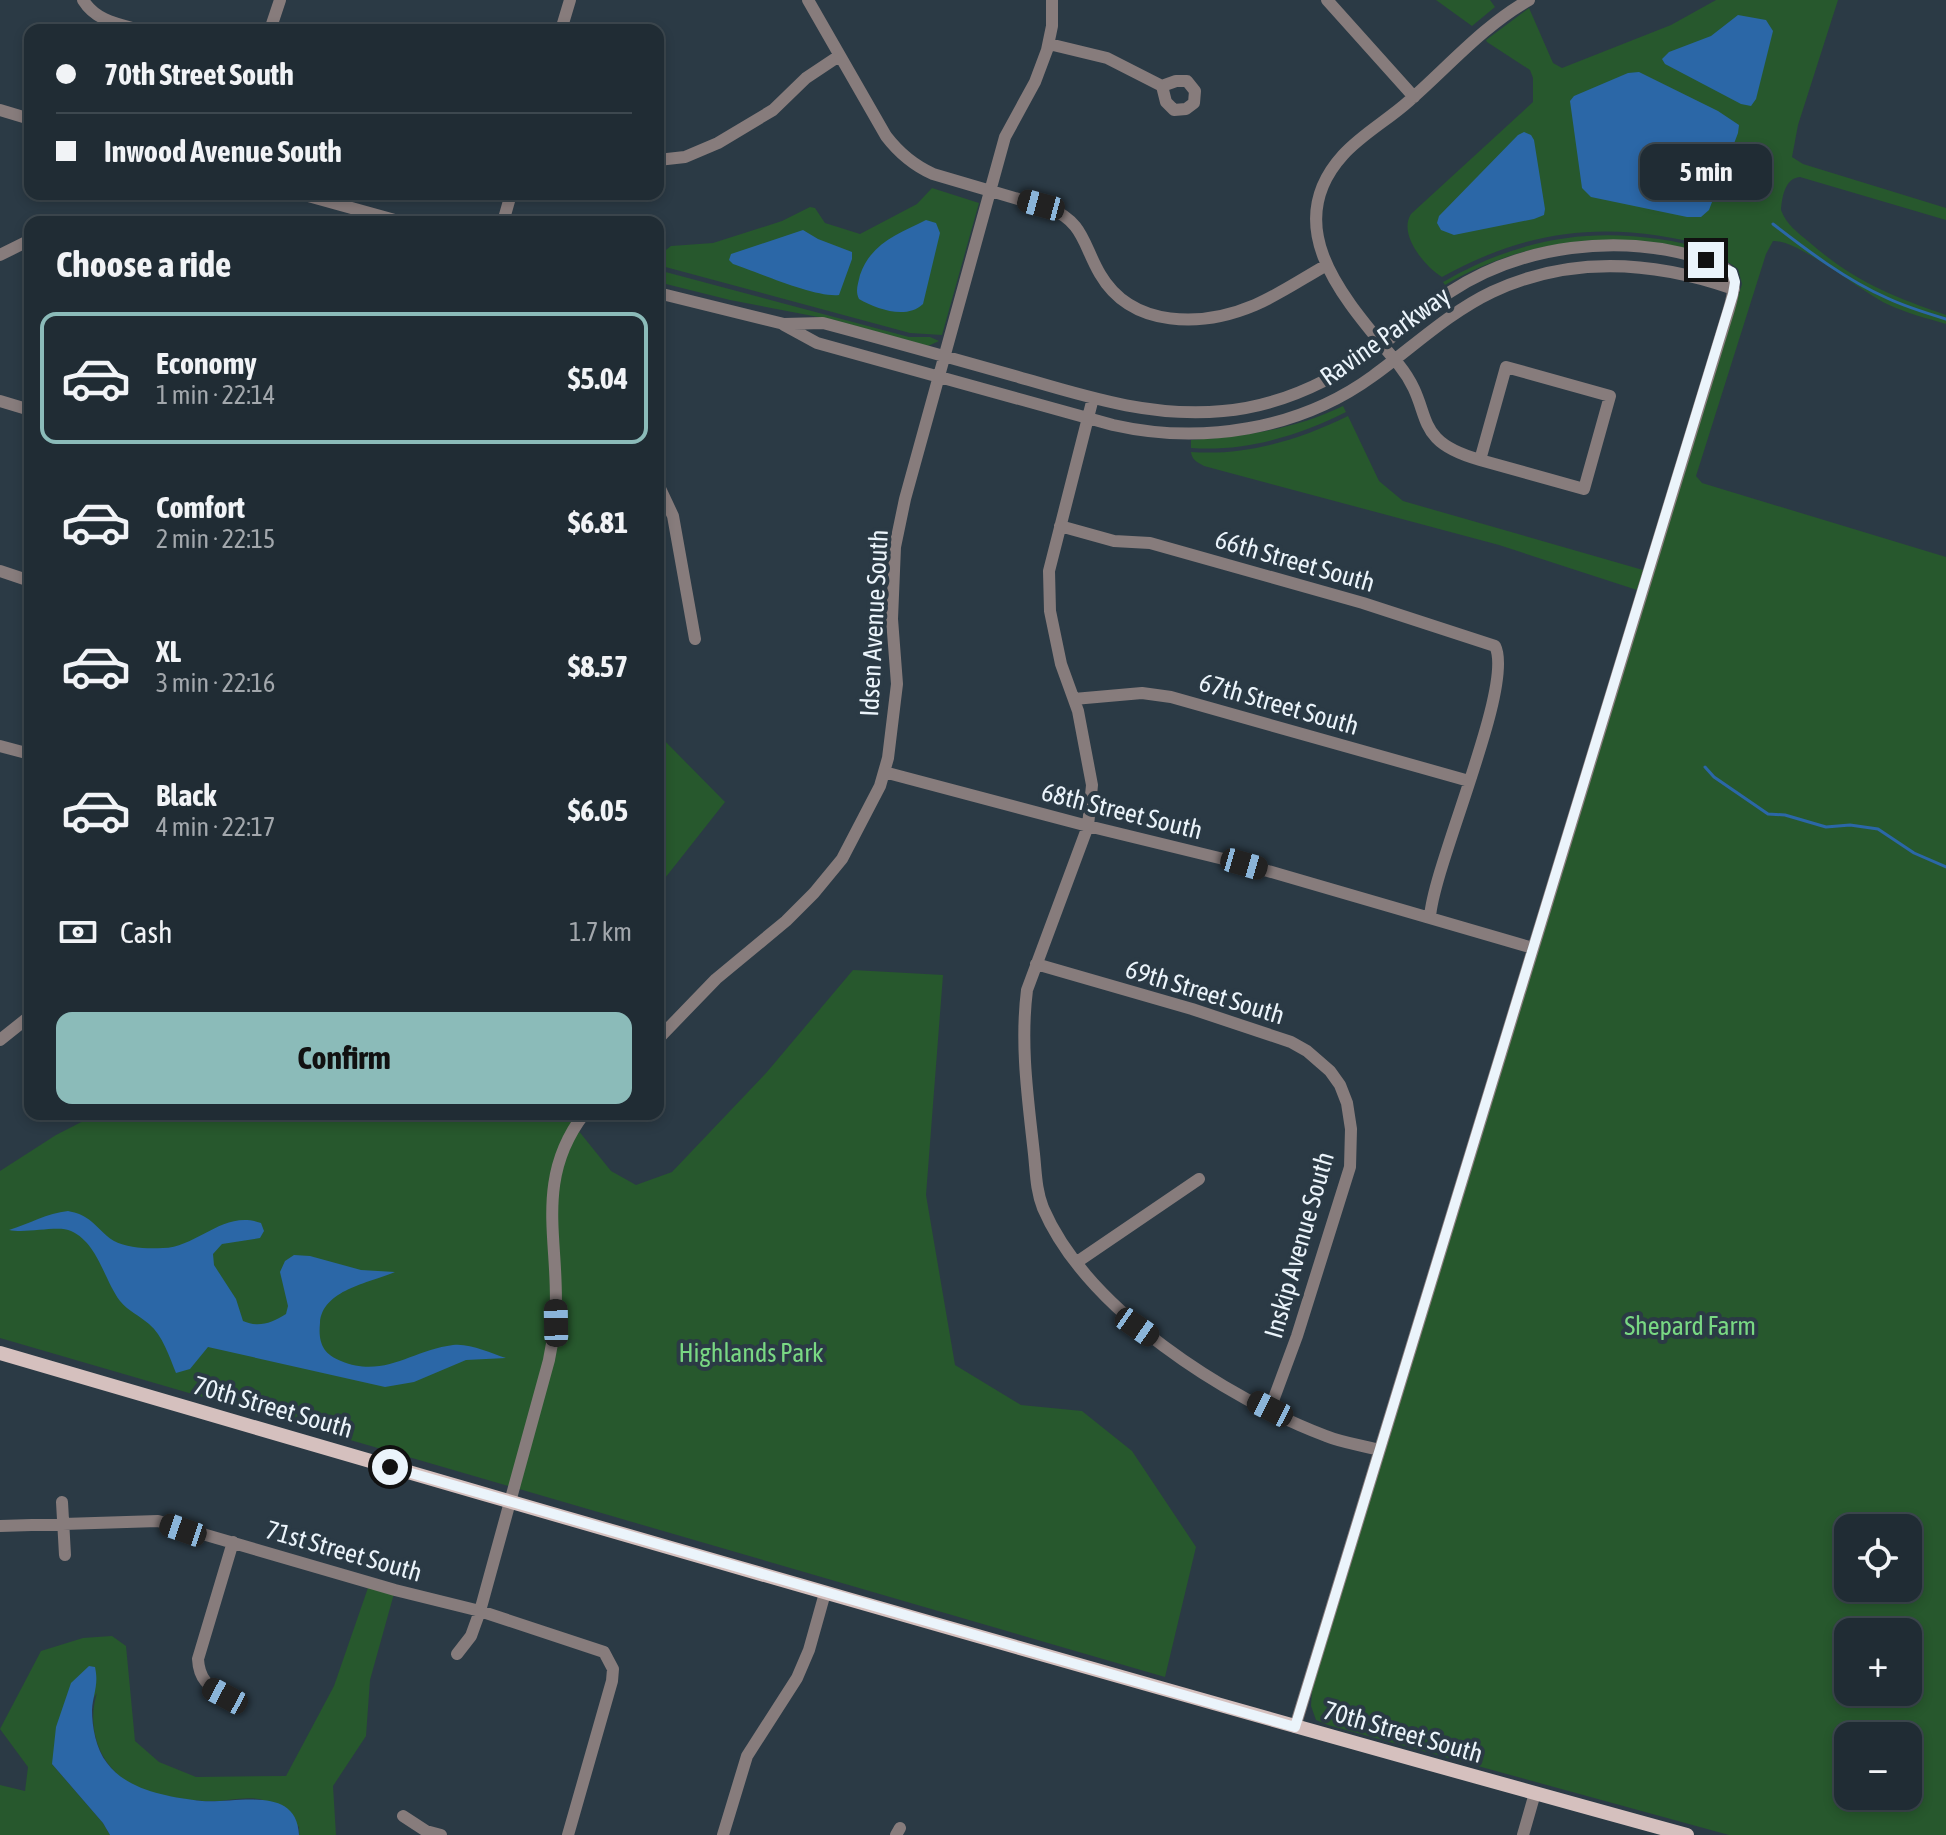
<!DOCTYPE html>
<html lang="en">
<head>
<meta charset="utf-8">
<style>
	:root { --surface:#202c34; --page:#28343c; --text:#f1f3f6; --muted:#a2a7ac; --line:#3d484f; --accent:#8bbbb9 }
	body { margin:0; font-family:"Asap Condensed",sans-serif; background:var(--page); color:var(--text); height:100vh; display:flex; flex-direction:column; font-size:30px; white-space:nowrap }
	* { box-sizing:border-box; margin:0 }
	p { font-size:26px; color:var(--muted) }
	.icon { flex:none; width:44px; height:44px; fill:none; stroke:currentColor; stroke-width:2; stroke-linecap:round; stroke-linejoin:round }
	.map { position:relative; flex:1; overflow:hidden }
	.sheet { position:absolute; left:24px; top:216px; width:640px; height:904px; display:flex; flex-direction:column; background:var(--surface); border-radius:16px; box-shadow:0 4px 12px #0003,0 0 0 2px var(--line) }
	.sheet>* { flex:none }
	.hud { position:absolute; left:24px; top:24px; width:640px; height:176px; border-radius:16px; box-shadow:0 4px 12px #0003,0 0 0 2px var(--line); display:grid; align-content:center; height:176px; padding:0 32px; background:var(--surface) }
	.controls { position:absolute; left:1834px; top:1514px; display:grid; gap:16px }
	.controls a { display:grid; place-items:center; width:88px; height:88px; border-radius:16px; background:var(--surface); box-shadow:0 4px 12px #0003,0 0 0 2px var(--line); font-size:40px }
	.end { position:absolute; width:36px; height:36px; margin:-18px; border:10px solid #ebf4fb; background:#111; box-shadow:0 0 0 4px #111 }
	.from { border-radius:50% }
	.bubble { position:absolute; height:56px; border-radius:16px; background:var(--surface); box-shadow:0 4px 12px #0003,0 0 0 2px var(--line); font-size:26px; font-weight:700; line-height:56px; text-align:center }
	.car { position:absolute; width:24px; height:48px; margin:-24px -12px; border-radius:10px; box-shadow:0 0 6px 2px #0007; background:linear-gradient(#222 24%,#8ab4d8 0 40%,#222 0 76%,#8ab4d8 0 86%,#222 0) }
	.hud b { display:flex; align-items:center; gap:28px; height:76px; font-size:30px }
	.hud b+b { border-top:2px solid var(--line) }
	.hud i { width:20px; height:20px; background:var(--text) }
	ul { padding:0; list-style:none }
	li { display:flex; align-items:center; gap:24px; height:132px; margin:0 16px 12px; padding:0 16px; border:4px solid transparent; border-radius:16px }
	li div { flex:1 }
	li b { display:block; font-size:30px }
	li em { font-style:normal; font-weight:700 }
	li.active { border-color:var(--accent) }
	li>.icon { width:72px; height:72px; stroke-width:1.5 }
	h2 { padding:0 32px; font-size:36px; line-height:96px }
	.pay { display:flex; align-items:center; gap:20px; height:88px; padding:0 32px; font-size:30px }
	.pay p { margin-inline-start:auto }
	.cta { display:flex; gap:16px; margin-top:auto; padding:16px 32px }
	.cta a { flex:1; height:92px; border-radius:16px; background:var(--accent); color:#111; font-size:32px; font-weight:700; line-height:92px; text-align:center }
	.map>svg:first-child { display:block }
</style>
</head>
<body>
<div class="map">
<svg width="1946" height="1835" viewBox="0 0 1946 1835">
	<rect width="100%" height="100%" fill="#2b3a45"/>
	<!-- green -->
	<path fill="#27582d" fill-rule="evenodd" d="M1436,0H1490L1495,7L1472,26Z
		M1716,0H1838L1798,125L1792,157L1803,164L1946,208V220L1800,177C1785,178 1782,197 1781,210C1786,224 1798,233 1809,242C1854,281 1891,296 1946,315V324C1926,318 1906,313 1887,304C1860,291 1799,240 1773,241L1766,254L1696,476L1702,483L1946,557V1835H1729L1328,1725L1316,1720L1311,1706L1312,1690L1742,284L1738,269C1725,258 1708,255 1692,250C1612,228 1517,242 1445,285L1443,282L1445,281C1532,231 1615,224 1711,250L1712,247C1613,220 1532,227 1442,277C1424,266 1398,234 1411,214L1533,102V78L1530,70L1487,42L1486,40L1529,8L1553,63L1562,68L1671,25ZM1848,1528H1908V1588H1848ZM1848,1632H1908V1692H1848ZM1848,1736H1908V1796H1848Z
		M932,188L979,203L942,335L910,333L658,265L662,253L671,246L713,243L782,221L810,207L815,208L825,223L860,234L917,204Z
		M658,270L909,337H930L939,341L928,346L834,320L730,300L658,282Z
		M1343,406L1346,412C1298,436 1245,452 1191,448V440C1243,437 1296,429 1343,406Z
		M1348,416L1379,481L1403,501L1643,570L1637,590L1499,545L1204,466C1197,462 1192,460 1191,452C1246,456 1299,440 1348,416Z
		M658,734L725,802L658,887Z
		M853,970L943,975L926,1195L955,1365L1021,1405L1082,1411L1132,1451L1196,1547L1165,1677L0,1338V1171L56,1135L97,1114H565L611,1171L636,1185L672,1172L767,1072Z
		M370,1582L395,1590L370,1680L366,1736L333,1786L336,1835H299V1827C288,1818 272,1801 259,1799C240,1796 221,1803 203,1801C181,1799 150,1795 131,1784C99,1766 86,1727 97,1693L52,1764L103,1823L110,1835H0V1785L25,1791L28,1767L0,1729L41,1651L83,1638L112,1636L126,1646L135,1741L159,1762L196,1777L286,1776L334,1686Z"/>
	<!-- water -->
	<path fill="#2b67a7" d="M1738,15L1766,20L1773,31L1756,99L1751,106L1741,104L1665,64L1662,59L1669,52L1711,36Z
		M1639,72L1718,111L1739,125L1738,133L1709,210L1701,217H1687L1591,197L1582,188L1570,101L1574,96L1628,73Z
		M1524,132L1531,135L1534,140L1545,209L1544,215L1534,219L1454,235L1441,230L1437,223L1439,216L1518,135Z
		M926,220L936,223L940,233L923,304C906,320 877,309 859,299C855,291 858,284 860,275C871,243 898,234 926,220Z
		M803,230L818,239L852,252V259L839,295C816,298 757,272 733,264L729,260L731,254Z
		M68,1211C73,1212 81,1214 85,1217C96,1223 103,1235 114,1241C128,1248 147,1249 163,1248C198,1247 224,1209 261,1223L264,1231L260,1238L222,1244L213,1254L214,1265L236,1299L243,1321C259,1328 271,1323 286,1314L288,1306L280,1272L285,1261L294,1255L310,1256L361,1270L395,1272C369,1283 322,1290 320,1323C318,1343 323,1354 341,1361C384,1379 412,1350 453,1345C470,1343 490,1353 506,1358L466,1360L414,1382L385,1387L208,1347L190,1369L176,1373C169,1356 163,1336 149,1324C140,1316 128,1311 120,1301C104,1280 98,1243 71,1231C58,1225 27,1234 9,1230C29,1224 47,1213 68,1211Z
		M89,1666L95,1667C99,1685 93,1694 92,1710C92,1727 96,1749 107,1763C128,1791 169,1797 202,1801C234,1804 297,1784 299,1835H110L103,1823L52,1764L56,1727L71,1683Z"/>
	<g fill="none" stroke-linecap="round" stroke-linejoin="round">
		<!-- stream -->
		<path stroke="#2b67a7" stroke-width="3" d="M1773,224C1808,251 1846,280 1887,298C1906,307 1926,313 1946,319
			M1705,767L1714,777L1768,814L1785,815L1826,827L1850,825L1878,829L1914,853L1946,867"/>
		<!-- minor -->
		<path stroke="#877c7c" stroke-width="12" d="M83,0C96,21 118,24 140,30
			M808,0L886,136C899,153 913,165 933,174L1049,208C1084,222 1083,245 1100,274C1132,329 1203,327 1255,305C1280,294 1302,279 1325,266
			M1327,0L1414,97
			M270,30L280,0
			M561,30L570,0
			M1049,44L1107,58L1162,86L1166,102L1174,110L1186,109L1194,103L1195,91L1187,81H1176L1162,86
			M0,110L30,119
			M658,160L685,157L718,143L773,110L806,78L839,56
			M301,194L402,222
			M503,222L511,194
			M0,255L30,240
			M658,293L784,324L823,323C887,340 951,358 1015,376C1084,396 1150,418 1223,411C1282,406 1336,379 1383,344C1405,327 1426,308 1450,292C1522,245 1618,233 1700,258C1734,268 1739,275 1729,309L1295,1727
			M784,325L817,343L1113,425C1201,445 1299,430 1373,376C1412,348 1448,313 1492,292C1571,255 1654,261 1734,289
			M1093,398L1049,571L1050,611L1061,664L1078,711L1092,785L1088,826L1027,990C1020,1045 1028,1099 1034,1154C1036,1173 1036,1190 1043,1208C1087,1310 1226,1398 1326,1436C1343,1443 1362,1445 1379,1450
			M0,401L30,410
			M1480,460L1506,367L1610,396L1584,489L1480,460C1408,440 1436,411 1399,365C1351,306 1275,230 1343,155C1362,134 1388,120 1409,101C1447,68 1484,25 1529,0
			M658,484L673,516L695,639
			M1060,526L1114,541L1150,543L1363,603L1495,646C1515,685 1434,863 1430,917
			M0,571L30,581
			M1074,699L1142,693L1171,697L1469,781
			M0,746L30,754
			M884,772L1088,826L1244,864L1533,948
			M1036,964L1192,1009L1291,1042L1307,1051L1330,1071L1340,1085L1347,1103L1351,1129L1350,1167L1297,1336L1270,1409
			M658,1039L716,979L786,921L814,893L842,859L880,786L888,758L897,684L892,619L895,547L905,499L1005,137L1035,82L1047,50L1052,26V0
			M0,1040L30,1016
			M1077,1262L1199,1179
			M62,1502L65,1555
			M0,1526L158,1521L395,1590L480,1611L604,1652L613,1669L612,1681L568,1835
			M457,1654L471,1636L480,1611L549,1360C551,1348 554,1336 555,1323C562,1248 531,1183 584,1114
			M225,1696C208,1686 199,1679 198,1659L233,1542
			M403,1816L426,1831L441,1835
			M723,1835L747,1756L797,1678L809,1650L825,1593
			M896,1835L900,1828
			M1523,1835L1535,1793"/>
		<!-- major -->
		<path stroke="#d5c0be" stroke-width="14" d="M0,1353C561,1517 1123,1680 1687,1835"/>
	</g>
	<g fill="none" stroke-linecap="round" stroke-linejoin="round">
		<!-- route -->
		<path stroke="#ebf4fb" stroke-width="10" d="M390,1467L1295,1727L1733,294L1735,282L1732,272L1706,260"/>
	</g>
	<g text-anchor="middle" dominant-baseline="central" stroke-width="8" stroke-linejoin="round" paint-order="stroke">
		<!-- street labels -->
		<g font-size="26" fill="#ebf4fb" stroke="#2b3a45">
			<text transform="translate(1385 336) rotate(-35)">Ravine Parkway</text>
			<text transform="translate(1295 561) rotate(16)">66th Street South</text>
			<text transform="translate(874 623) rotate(-87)">Idsen Avenue South</text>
			<text transform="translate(1279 704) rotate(16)">67th Street South</text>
			<text transform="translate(1122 811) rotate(14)">68th Street South</text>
			<text transform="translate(1205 992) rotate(17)">69th Street South</text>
			<text transform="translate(1299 1245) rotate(-74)">Inskip Avenue South</text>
			<text transform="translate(273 1407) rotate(16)">70th Street South</text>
			<text transform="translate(344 1551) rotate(16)">71st Street South</text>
			<text transform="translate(1403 1732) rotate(16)">70th Street South</text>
		</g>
		<!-- park labels -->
		<g font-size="26" fill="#79d883" stroke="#2b3a45">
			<text x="1690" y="1326">Shepard Farm</text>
			<text x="751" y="1353">Highlands Park</text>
		</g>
	</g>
</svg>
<div class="controls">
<a><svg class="icon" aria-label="locate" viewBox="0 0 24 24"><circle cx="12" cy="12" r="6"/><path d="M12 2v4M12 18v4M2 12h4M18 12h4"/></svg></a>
<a>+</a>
<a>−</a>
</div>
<i class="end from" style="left:390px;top:1467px"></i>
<i class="end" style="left:1706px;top:260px"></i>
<div class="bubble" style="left:1640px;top:144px;width:132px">5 min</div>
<i class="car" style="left:1041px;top:205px;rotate:285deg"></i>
<i class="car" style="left:1244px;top:864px;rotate:106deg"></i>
<i class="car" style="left:556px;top:1323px;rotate:359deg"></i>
<i class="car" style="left:1137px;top:1327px;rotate:125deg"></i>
<i class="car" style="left:1270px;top:1409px;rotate:297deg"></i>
<i class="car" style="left:183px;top:1530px;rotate:289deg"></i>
<i class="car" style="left:225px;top:1696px;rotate:298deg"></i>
<div class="hud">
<b><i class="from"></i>70th Street South</b>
<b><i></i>Inwood Avenue South</b>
</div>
<section class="sheet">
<h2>Choose a ride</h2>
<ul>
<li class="active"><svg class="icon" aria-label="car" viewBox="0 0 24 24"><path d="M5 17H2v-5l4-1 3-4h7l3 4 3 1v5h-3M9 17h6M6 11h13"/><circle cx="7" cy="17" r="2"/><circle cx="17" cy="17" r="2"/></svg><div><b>Economy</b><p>1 min · 22:14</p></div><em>$5.04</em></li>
<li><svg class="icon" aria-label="car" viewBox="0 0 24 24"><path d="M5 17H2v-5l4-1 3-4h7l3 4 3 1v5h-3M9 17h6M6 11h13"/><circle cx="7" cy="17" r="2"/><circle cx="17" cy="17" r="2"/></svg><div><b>Comfort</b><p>2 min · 22:15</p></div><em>$6.81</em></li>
<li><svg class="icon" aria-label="car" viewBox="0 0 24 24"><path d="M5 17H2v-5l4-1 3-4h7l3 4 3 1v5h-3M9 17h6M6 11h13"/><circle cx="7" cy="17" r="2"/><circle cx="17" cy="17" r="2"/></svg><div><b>XL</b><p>3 min · 22:16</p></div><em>$8.57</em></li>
<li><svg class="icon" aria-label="car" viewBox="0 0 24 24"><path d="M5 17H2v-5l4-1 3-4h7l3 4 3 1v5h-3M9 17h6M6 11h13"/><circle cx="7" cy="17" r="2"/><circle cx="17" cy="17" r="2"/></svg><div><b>Black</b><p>4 min · 22:17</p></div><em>$6.05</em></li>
</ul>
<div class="pay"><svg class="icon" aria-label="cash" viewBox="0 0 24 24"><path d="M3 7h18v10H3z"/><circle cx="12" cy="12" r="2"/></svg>Cash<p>1.7 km</p></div>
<div class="cta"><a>Confirm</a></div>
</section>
</div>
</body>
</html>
